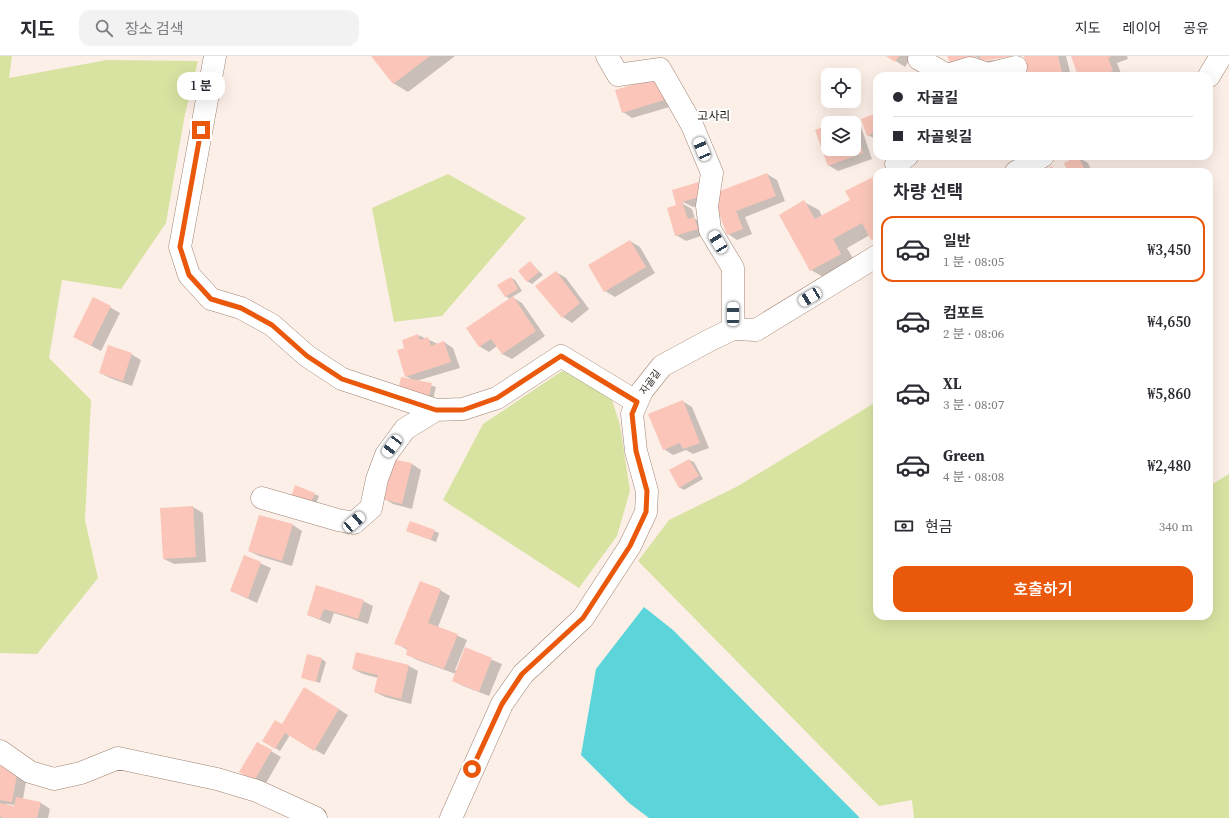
<!DOCTYPE html>
<html lang="ko">
<head>
<meta charset="utf-8">
<style>
	:root { --surface:#fff; --page:#f2f2f3; --text:#2b2b33; --muted:#7c7c81; --line:#e1e1e2; --accent:#ea580c }
	body { margin:0; font-family:"Source Serif 4","Noto Sans KR",serif; background:var(--page); color:var(--text); height:100vh; display:flex; flex-direction:column; font-size:15px; white-space:nowrap }
	* { box-sizing:border-box; margin:0 }
	p { font-size:13px; color:var(--muted) }
	.icon { flex:none; width:22px; height:22px; fill:none; stroke:currentColor; stroke-width:2; stroke-linecap:round; stroke-linejoin:round }
	.map { position:relative; flex:1; overflow:hidden }
	.panel { position:absolute; left:873px; top:112px; width:340px; height:452px; display:flex; flex-direction:column; background:var(--surface); border-radius:12px; box-shadow:0 4px 16px #0002 }
	.panel>* { flex:none }
	.hud { position:absolute; left:873px; top:16px; width:340px; height:88px; border-radius:12px; box-shadow:0 4px 16px #0002; display:grid; align-content:center; height:88px; padding:0 20px; background:var(--surface) }
	.fabs { position:absolute; left:821px; top:12px; display:grid; gap:8px }
	.fabs a { display:grid; place-items:center; width:40px; height:40px; border-radius:8px; background:var(--surface); box-shadow:0 4px 16px #0002; font-size:20px }
	.end { position:absolute; width:18px; height:18px; margin:-9px; border:5px solid #ea580c; background:#fff; box-shadow:0 0 0 2px #fff }
	.from { border-radius:50% }
	.bubble { position:absolute; height:28px; border-radius:12px; background:var(--surface); box-shadow:0 4px 16px #0002; font-size:13px; font-weight:600; line-height:28px; text-align:center }
	.car { position:absolute; width:12px; height:24px; margin:-12px -6px; border-radius:5px; box-shadow:0 0 3px 1px #0007; background:linear-gradient(#fff 24%,#345 0 40%,#fff 0 76%,#345 0 86%,#fff 0) }
	.hud b { display:flex; align-items:center; gap:14px; height:38px; font-size:15px }
	.hud b+b { border-top:1px solid var(--line) }
	.hud i { width:10px; height:10px; background:var(--text) }
	ul { padding:0; list-style:none }
	li { display:flex; align-items:center; gap:12px; height:66px; margin:0 8px 6px; padding:0 12px; border:2px solid transparent; border-radius:12px }
	li div { flex:1 }
	li b { display:block; font-size:15px }
	li em { font-style:normal; font-weight:600 }
	li.current { border-color:var(--accent) }
	li>.icon { width:36px; height:36px; stroke-width:1.5 }
	h2 { padding:0 20px; font-size:18px; line-height:48px }
	.pay { display:flex; align-items:center; gap:10px; height:44px; padding:0 20px; font-size:15px }
	.pay p { margin-inline-start:auto }
	.button { display:flex; gap:8px; margin-top:auto; padding:8px 20px }
	.button a { flex:1; height:46px; border-radius:12px; background:var(--accent); color:#fff; font-size:16px; font-weight:600; line-height:46px; text-align:center }
	header { display:flex; align-items:center; gap:24px; box-sizing:border-box; height:56px; padding:0 20px; background:var(--surface); border-bottom:1px solid var(--line) }
	header strong { font-size:19px }
	nav { display:flex; gap:22px; margin-inline-start:auto; font-size:14px }
	.search { width:280px; height:36px; background:var(--page); display:flex; align-items:center; gap:10px; box-sizing:border-box; padding:0 14px; border-radius:12px; color:var(--muted); font-size:15px }
	.map>svg:first-child { display:block }
</style>
</head>
<body>
<header>
<strong>지도</strong>
<div class="search"><svg class="icon" aria-label="search" viewBox="0 0 24 24"><circle cx="10" cy="10" r="6"/><path d="M15 15l6 6"/></svg>장소 검색</div>
<nav><a>지도</a><a>레이어</a><a>공유</a></nav>
</header>
<div class="map">
<svg width="1229" height="762" viewBox="0 0 1229 762">
	<rect width="100%" height="100%" fill="#fcefe7"/>
	<!-- green -->
	<path fill="#d8e3a2" d="M0,0H12L9,22L107,4L198,5L185,58L166,167L121,233L62,224L49,302L91,344L85,464L98,522L37,598L0,597Z
		M448,118L526,162L442,260L394,266L372,152Z
		M562,315L607,328L620,369L630,435L617,480L579,532L443,444L483,368Z
		M876,346L877,560H1019L1022,563L1025,560H1209V430L1229,418V762H914L912,744L879,750L638,505L669,464L738,430Z"/>
	<!-- water -->
	<path fill="#5cd5da" d="M644,551L673,574L860,762H649L629,747L581,699L596,613Z"/>
	<!-- shadow -->
	<path fill="#0003" fill-rule="evenodd" d="M373,0H455L408,36L393,27Z
		M888,0H912L905,11Z
		M948,0H971L981,6V4L975,0H1013L984,3V5L1014,2V4L986,7L962,16L953,11Z
		M1025,0H1066L1071,20H1029Z
		M1072,0H1127L1128,3L1117,7L1122,20H1079Z
		M657,22L673,50L632,62L623,56Z
		M877,58V84L868,79Z
		M850,62L860,68L872,103L838,115L828,109L816,74L828,70V93H854V67H837Z
		M1078,101L1088,107L1092,116H1069Z
		M1052,112L1060,116H1043Z
		M767,118L777,124L785,145L745,161L752,178L737,184L728,178L714,145L693,151L683,146V148L692,153L695,163L703,167L707,178L686,185L676,179L678,149L673,135L713,139Z
		M877,120V186L872,183L870,179L847,192L855,206L825,222L811,214L804,146L819,154L822,160L851,144Z
		M630,185L640,191L655,217L615,241L605,235L590,210Z
		M530,206L543,219L532,228L527,225Z
		M556,216L566,222L589,253L572,267L563,261L536,230Z
		M511,222L515,224L522,235L512,241L522,247L545,280L512,303L502,298L497,290L489,296L479,290L510,243L505,240Z
		M94,242L120,257L101,295L84,286Z
		M418,279L438,288L444,286L453,292L460,312L416,325L436,331L433,343L404,337L414,325L406,320L405,292Z
		M131,298L141,304L132,330L110,322L100,317Z
		M682,345L692,351L709,392L693,398L686,394L673,399L664,393Z
		M393,404L412,408L421,414L412,453L393,448L383,442Z
		M689,404L694,406L703,423L684,434L679,431Z
		M314,438L319,440L315,450L296,443Z
		M193,451L203,457L206,506L174,508L164,503Z
		M293,469L302,475L292,510L259,500L249,495Z
		M407,475H434L439,477L436,486Z
		M244,500L271,512L257,547L231,535Z
		M317,531L363,545L373,550L368,568L334,557L330,568L308,559Z
		M440,534L450,540L438,571L467,584L455,614L457,615L466,593L502,608L489,640L463,630L453,625L456,618L417,604L407,598L408,594L395,587Z
		M322,603L326,606L320,627L302,621Z
		M409,610L418,615L411,648L385,641L375,636L378,622L363,618L353,613Z
		M314,638L348,659L324,699L290,679L280,695L263,684L282,670Z
		M257,687L281,701L265,729L241,716Z
		M0,711L27,720L23,743L41,747L50,753L48,762H0ZM7,748L15,749V752L6,750Z"/>
	<!-- building -->
	<path fill="#fbc6b9" d="M371,0H430L393,28Z
		M886,0H899L895,6Z
		M947,0H975L976,1L952,11Z
		M980,0H1010V1L980,5Z
		M1024,0H1058L1062,16L1048,20H1028Z
		M1071,0H1112L1108,2L1113,15L1098,20H1078Z
		M657,21L664,44L622,57L615,34Z
		M877,57V81L875,76L867,80L861,63Z
		M851,61L853,67H834Z
		M828,69V93H854V72L863,97L828,110L815,74Z
		M1078,100L1086,116H1068L1064,107Z
		M1052,110L1055,116H1041Z
		M767,117L776,140L736,155L743,173L727,179L712,138Z
		M877,119V180L871,184L862,167L833,183L841,198L810,215L779,159L804,144L815,163L850,144L845,135Z
		M702,125L706,139L682,146L688,163L694,161L698,173L675,180L667,152L676,149L672,134Z
		M630,184L646,211L604,236L588,209Z
		M530,205L539,216L527,226L518,215Z
		M556,215L580,247L562,262L535,230Z
		M511,221L518,233L505,241L497,229Z
		M513,240L536,275L502,298L491,283L479,291L466,272Z
		M93,241L111,250L91,290L73,281Z
		M418,278L420,284L428,281L431,290L444,285L451,306L405,321L397,294L404,292L402,284Z
		M108,289L132,297L123,325L99,317Z
		M401,321L432,327L429,341L398,335Z
		M683,344L700,387L683,393L680,387L663,394L648,358Z
		M392,403L412,407L402,448L382,443Z
		M689,403L699,420L679,432L669,414Z
		M295,429L315,437L310,449L291,441Z
		M193,450L196,501L163,503L160,452Z
		M259,459L293,468L282,505L248,495Z
		M410,465L435,474L431,484L406,475Z
		M244,499L261,506L248,542L230,535Z
		M420,525L441,533L428,567L458,578L444,613L406,599L407,592L394,588Z
		M316,529L364,544L358,563L324,553L320,563L307,559Z
		M465,591L492,602L479,636L452,625Z
		M356,596L409,609L401,643L374,636L378,619L352,613Z
		M307,598L322,602L316,626L301,622Z
		M304,631L339,653L314,695L285,677L275,693L262,685L275,664L282,668Z
		M257,686L272,694L254,725L239,716Z
		M0,710L18,713L12,746L0,744Z
		M16,741L41,746L37,762H3L0,760V747L14,750Z"/>
	<g fill="none" stroke-linecap="round" stroke-linejoin="round">
		<defs>
			<path id="minor" d="M215,0L180,191L189,219L211,243L241,252L272,269L307,300L342,323L436,354L463,353L497,342L561,300L637,346
				M607,0L618,19L660,13L692,69L712,117L707,150L710,174L733,212V273
				M919,3L947,19L970,12L988,18L1016,11
				M1209,20L1221,0
				M900,116L896,108L907,100
				M1016,116L1043,100
				M262,442L338,464L354,467L371,452L377,423L386,399L405,373L436,354
				M0,695L30,716L54,723L81,717L118,702L217,723L257,735L316,762
				M451,762L502,648L523,618L583,562L630,490L646,456L647,435L636,395L632,358L642,335L662,310L710,284L733,273L756,274L877,200"/>
		</defs>
		<!-- minor casing -->
		<use href="#minor" stroke="#a08372" stroke-width="23"/>
		<!-- minor -->
		<use href="#minor" stroke="#fff" stroke-width="22"/>
	</g>
	<g fill="none" stroke-linecap="round" stroke-linejoin="round">
		<!-- route -->
		<path stroke="#ea580c" stroke-width="5" d="M201,74L180,191L189,219L211,243L241,252L272,269L307,300L342,323L436,354H463L497,342L561,300L637,346L632,358L636,395L647,435L646,456L630,490L583,562L522,618L502,648L472,713"/>
	</g>
	<g text-anchor="middle" dominant-baseline="central" stroke-width="4" stroke-linejoin="round" paint-order="stroke">
		<!-- street labels -->
		<g font-size="10" fill="#231812" stroke="#fff">
			<text transform="translate(650 326) rotate(-54)">자골길</text>
		</g>
		<!-- quarter labels -->
		<g font-size="12" fill="#231812" stroke="#fff">
			<text x="714" y="60">고사리</text>
		</g>
	</g>
</svg>
<div class="fabs">
<a><svg class="icon" aria-label="locate" viewBox="0 0 24 24"><circle cx="12" cy="12" r="6"/><path d="M12 2v4M12 18v4M2 12h4M18 12h4"/></svg></a>
<a><svg class="icon" aria-label="layers" viewBox="0 0 24 24"><path d="M12 4l9 5-9 5-9-5zM3 14l9 5 9-5"/></svg></a>
</div>
<i class="end from" style="left:472px;top:713px"></i>
<i class="end" style="left:201px;top:74px"></i>
<div class="bubble" style="left:177px;top:16px;width:48px">1 분</div>
<i class="car" style="left:702px;top:93px;rotate:337deg"></i>
<i class="car" style="left:718px;top:186px;rotate:329deg"></i>
<i class="car" style="left:810px;top:241px;rotate:239deg"></i>
<i class="car" style="left:733px;top:258px;rotate:0deg"></i>
<i class="car" style="left:392px;top:390px;rotate:217deg"></i>
<i class="car" style="left:354px;top:466px;rotate:49deg"></i>
<div class="hud">
<b><i class="from"></i>자골길</b>
<b><i></i>자골윗길</b>
</div>
<section class="panel">
<h2>차량 선택</h2>
<ul>
<li class="current"><svg class="icon" aria-label="car" viewBox="0 0 24 24"><path d="M5 17H2v-5l4-1 3-4h7l3 4 3 1v5h-3M9 17h6M6 11h13"/><circle cx="7" cy="17" r="2"/><circle cx="17" cy="17" r="2"/></svg><div><b>일반</b><p>1 분 · 08:05</p></div><em>₩3,450</em></li>
<li><svg class="icon" aria-label="car" viewBox="0 0 24 24"><path d="M5 17H2v-5l4-1 3-4h7l3 4 3 1v5h-3M9 17h6M6 11h13"/><circle cx="7" cy="17" r="2"/><circle cx="17" cy="17" r="2"/></svg><div><b>컴포트</b><p>2 분 · 08:06</p></div><em>₩4,650</em></li>
<li><svg class="icon" aria-label="car" viewBox="0 0 24 24"><path d="M5 17H2v-5l4-1 3-4h7l3 4 3 1v5h-3M9 17h6M6 11h13"/><circle cx="7" cy="17" r="2"/><circle cx="17" cy="17" r="2"/></svg><div><b>XL</b><p>3 분 · 08:07</p></div><em>₩5,860</em></li>
<li><svg class="icon" aria-label="car" viewBox="0 0 24 24"><path d="M5 17H2v-5l4-1 3-4h7l3 4 3 1v5h-3M9 17h6M6 11h13"/><circle cx="7" cy="17" r="2"/><circle cx="17" cy="17" r="2"/></svg><div><b>Green</b><p>4 분 · 08:08</p></div><em>₩2,480</em></li>
</ul>
<div class="pay"><svg class="icon" aria-label="cash" viewBox="0 0 24 24"><path d="M3 7h18v10H3z"/><circle cx="12" cy="12" r="2"/></svg>현금<p>340 m</p></div>
<div class="button"><a>호출하기</a></div>
</section>
</div>
</body>
</html>
